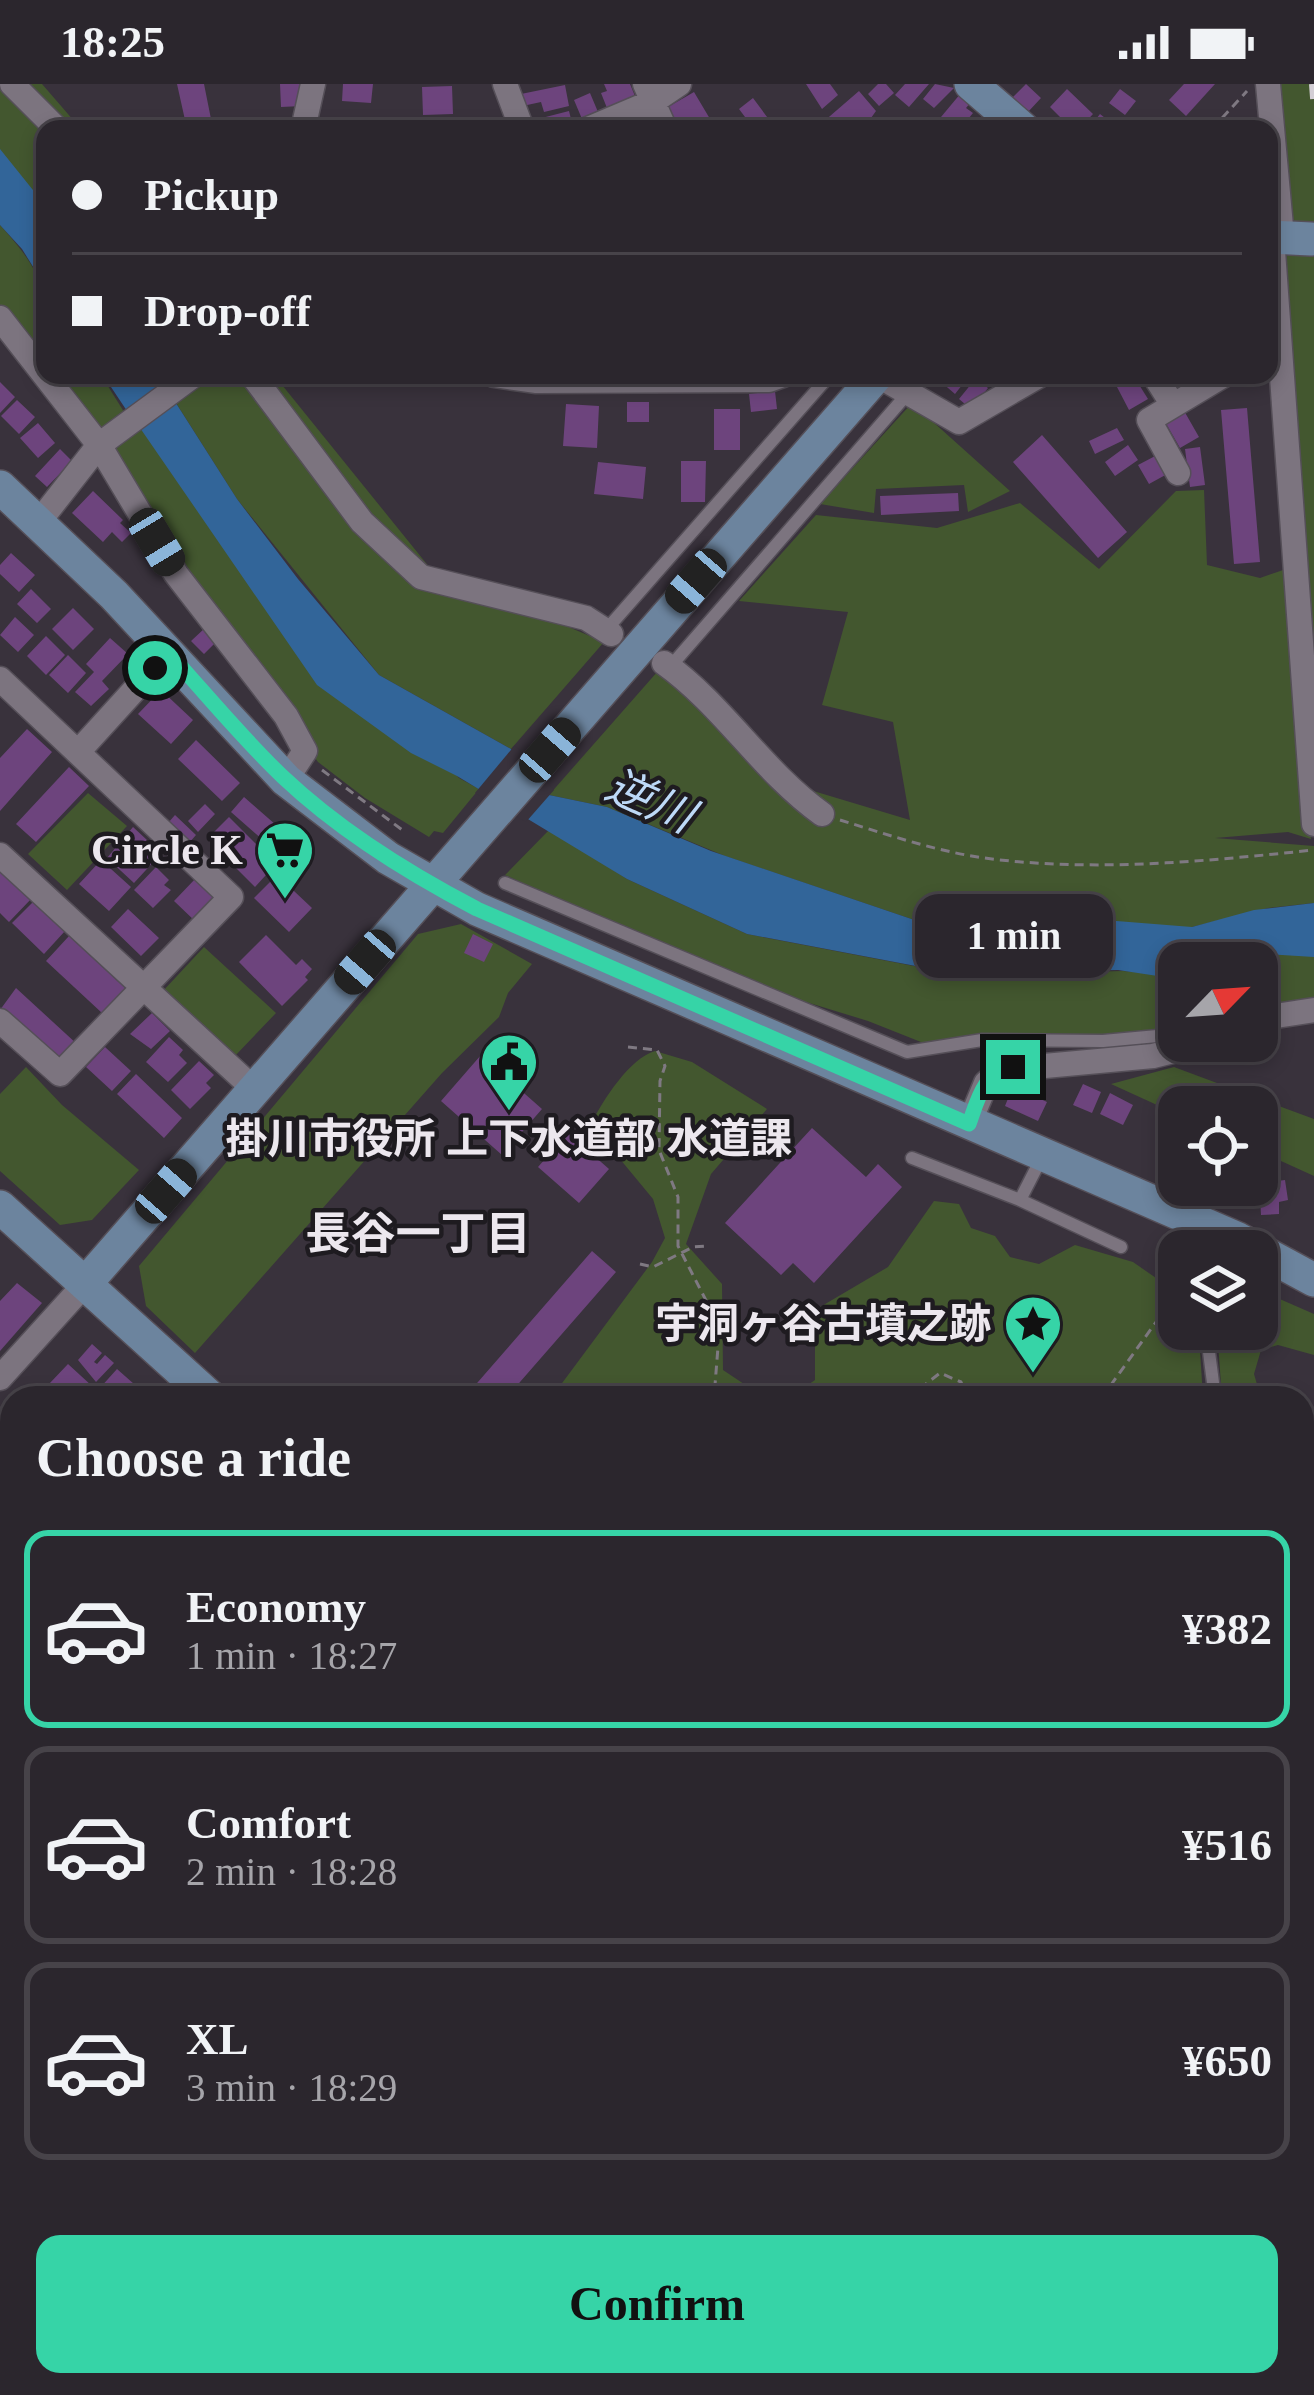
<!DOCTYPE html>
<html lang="en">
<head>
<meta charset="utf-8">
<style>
	:root { --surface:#2b262d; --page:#332e35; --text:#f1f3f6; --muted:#a6a5aa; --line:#474349; --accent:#36d4a7 }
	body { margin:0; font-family:"Times New Roman","Noto Sans JP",serif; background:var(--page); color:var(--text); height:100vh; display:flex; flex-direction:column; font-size:45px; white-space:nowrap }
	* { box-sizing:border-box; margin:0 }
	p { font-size:39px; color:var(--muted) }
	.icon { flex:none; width:66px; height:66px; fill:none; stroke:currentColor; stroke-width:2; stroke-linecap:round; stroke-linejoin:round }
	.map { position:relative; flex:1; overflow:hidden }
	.side { position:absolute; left:0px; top:1302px; width:1314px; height:1011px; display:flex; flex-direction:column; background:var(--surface); border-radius:36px 36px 0 0; box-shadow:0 6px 18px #0003,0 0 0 3px var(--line) }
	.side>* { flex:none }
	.hud { position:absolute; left:36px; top:36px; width:1242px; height:264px; border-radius:24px; box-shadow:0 6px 18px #0003,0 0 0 3px var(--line); display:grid; align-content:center; height:264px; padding:0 36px; background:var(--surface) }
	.needle { width:78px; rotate:65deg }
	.tools { position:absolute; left:1158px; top:858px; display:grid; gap:24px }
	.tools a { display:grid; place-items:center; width:120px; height:120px; border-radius:24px; background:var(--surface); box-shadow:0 6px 18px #0003,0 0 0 3px var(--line); font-size:60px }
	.end { position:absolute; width:54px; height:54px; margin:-27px; border:15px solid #36d4a7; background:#111; box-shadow:0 0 0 6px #111 }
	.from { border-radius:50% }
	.bubble { position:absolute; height:84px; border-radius:24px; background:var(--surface); box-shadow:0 6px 18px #0003,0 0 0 3px var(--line); font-size:39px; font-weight:700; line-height:84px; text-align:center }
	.car { position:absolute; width:36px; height:72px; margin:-36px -18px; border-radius:15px; box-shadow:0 0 9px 3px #0007; background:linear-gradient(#222 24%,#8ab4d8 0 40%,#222 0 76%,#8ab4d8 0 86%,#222 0) }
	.hud b { display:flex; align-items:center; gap:42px; height:114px; font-size:45px }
	.hud b+b { border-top:3px solid var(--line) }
	.hud i { width:30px; height:30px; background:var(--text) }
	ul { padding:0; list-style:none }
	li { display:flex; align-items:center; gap:36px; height:198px; margin:0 24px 18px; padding:0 12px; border:6px solid var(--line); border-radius:24px }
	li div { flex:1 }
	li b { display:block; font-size:45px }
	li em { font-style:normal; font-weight:700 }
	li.selected { border-color:var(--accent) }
	li>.icon { width:108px; height:108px; stroke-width:1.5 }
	h2 { padding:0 36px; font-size:54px; line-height:144px }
	.button { display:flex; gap:24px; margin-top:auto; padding:24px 36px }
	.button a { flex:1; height:138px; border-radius:24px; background:var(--accent); color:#111; font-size:48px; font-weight:700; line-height:138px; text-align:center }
	.status { display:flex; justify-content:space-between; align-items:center; height:84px; padding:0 60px; background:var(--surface); direction:ltr }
	.status svg { height:33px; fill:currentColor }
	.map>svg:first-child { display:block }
</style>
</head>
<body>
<div class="status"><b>18:25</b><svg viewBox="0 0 49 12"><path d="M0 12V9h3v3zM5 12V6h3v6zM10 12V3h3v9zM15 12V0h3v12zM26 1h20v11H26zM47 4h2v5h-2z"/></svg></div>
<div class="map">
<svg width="1314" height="2311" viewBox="0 0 1314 2311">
	<rect width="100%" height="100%" fill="#39323c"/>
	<!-- built -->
	<path fill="#473c4c" d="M1302,1653L1314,1664V2291L1302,2298Z
		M722,2301H1296L1279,2311H733Z"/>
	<!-- green -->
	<path fill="#43572f" d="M0,0H42L81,45H45V123L0,68Z
		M1278,0H1314V698L1280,175L1287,170Z
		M0,141C50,197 45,206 45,279L0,225Z
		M55,291H101L126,331L101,350Z
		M211,291H274L430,484L604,558L511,665L379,591L237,415L176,319Z
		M912,319L1010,407L968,428L964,401L876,405L874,429L820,420Z
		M140,343L459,694L479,705L443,749L434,747L429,753L365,714L318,678L181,489L108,367Z
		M1204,406L1207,481L1260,494L1286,485L1311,755L1288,748L1215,754L1314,762V819L1268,824L1192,843L938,844L725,772L607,723L549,711L658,587L800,703L910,736L893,638L822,621L848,528L739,517L816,431L937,444L1020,419L1099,485L1176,407Z
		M88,709L127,742L67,806L28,770Z
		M550,745L627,795L747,850L919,883L959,866L989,870L1006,890L1123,887L1179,892V942L1116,958L1024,950L967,951L926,960L868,937L738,897L505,791Z
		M461,840L532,880L508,909L499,933L442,989L195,1269L146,1222L139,1182L418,850Z
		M204,863L276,929L234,973L162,908Z
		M1271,865L1314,872V921L1257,926V879H1231Z
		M655,967L692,978L767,1025L711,1090L686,1160L722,1200L723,1286L759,1310L773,1314H551L652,1178L665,1154L653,1115L591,1040C603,1016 630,974 655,967Z
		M26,983L62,1021L139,1086L92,1136L60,1141L0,1087V1010Z
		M1174,983L1314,1035V1092L1257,1066V1023H1179V1031L1111,1000Z
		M934,1117L959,1120L971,1144L995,1152L1010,1173L1039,1180L1075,1161L1133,1178L1179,1210V1245H1194L1200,1266L1203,1314H1127L1100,1306L1080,1314H789L815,1296V1226L888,1183Z
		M1257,1205L1314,1230V1271L1278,1261L1261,1266L1254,1290L1261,1314H1222L1217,1245H1257Z"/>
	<!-- water -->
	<path fill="#326599" d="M0,65L45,121V202L22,165L0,141Z
		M103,291H160L167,302L129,330Z
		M174,316L237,415L298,495L379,591L511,665L549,711L607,723L711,767L938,844L967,845L975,853L1002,828L1192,843L1254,826L1314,819V873L1248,869L1221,879H1179V892L1171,894L1118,886L1007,888L989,870L959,866L921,883L747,850L627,795L457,692L411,669L317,601L138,341Z"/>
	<!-- pier -->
	<path fill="#39323c" d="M515,661L554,706L526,738L475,709Z"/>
	<!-- building -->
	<path fill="#6d447d" d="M177,0H204L213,45H187Z
		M280,0H301L302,22L281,23Z
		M343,0H373L371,19L342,17Z
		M604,0H630L635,12L607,24L601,9L607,7Z
		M806,0H830L838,11L822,25Z
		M878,0H886L894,9L879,22L868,10Z
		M905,0H929L909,23L895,11Z
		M935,0L954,4L934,24L923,15Z
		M1026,0L1041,14L1028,28L1013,13Z
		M1184,0H1215L1186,32L1169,16Z
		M565,1L569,22L544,28L541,18L518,23L516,11Z
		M452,2L453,30L423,31L422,3Z
		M1067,5L1093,30L1079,45H1072L1050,23Z
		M1120,5L1136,17L1125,31L1109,19Z
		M859,7L876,27L866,41L869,45H815Z
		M694,8L716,45H680L668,23Z
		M590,9L598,28L582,35L574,16Z
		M961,9L971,18L966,24L973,29L960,45H955L941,33Z
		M753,14L776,45H746L751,41L739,25Z
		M569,27L573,43L531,45L530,37Z
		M1100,30L1119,45H1088Z
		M424,36L454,37V45H424Z
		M933,291H970L955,310Z
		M1133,291L1148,315L1129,326L1117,303Z
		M976,294L988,304L971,325L959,315Z
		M0,298L15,313L0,329Z
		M775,307L777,325L751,328L749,310Z
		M17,316L35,333L19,350L1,332Z
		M627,318H649V338H627Z
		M566,320L599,322L597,364L563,362Z
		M1247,324L1260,478L1234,480L1221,326Z
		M714,325H740V366H714Z
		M1183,325L1199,353L1180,364L1164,336Z
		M38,339L55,359L38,374L20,354Z
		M1117,344L1124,356L1095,370L1089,357Z
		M1042,351L1127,448L1098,474L1013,378Z
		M1128,361L1138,376L1115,392L1105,378Z
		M1200,363L1205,401L1190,403L1185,365Z
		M60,365L72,377L47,403L35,392Z
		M1159,370L1169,389L1149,400L1138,381Z
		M681,377H706L705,418H681Z
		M598,378L646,383L643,415L594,410Z
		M93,407L123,436L120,439L131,449L122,458L112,448L103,458L72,429Z
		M958,409L959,427L881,431L880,412Z
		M11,469L35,491L19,508L0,490V481Z
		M31,505L51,525L37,539L17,520Z
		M73,524L94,545L73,566L52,545Z
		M15,533L34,551L18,568L0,551Z
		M205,544L217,557L204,570L191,557Z
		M46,552L65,571L46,591L27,572Z
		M110,554L128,570L102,597L109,605L91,622L75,608L94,588L86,580Z
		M68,571L86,589L68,609L49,591Z
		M161,606L193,636L171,660L138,630Z
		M27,645L52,668L0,727V674Z
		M196,656L240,699L222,717L178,675Z
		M69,683L89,702L36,758L16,740Z
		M244,713L276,741L263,756L231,728Z
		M205,720L215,730L198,748L188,737Z
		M175,731L196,751L189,759L168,739Z
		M229,733L276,780L255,803L207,755Z
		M133,743L147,756L142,761L157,774L134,799L107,774Z
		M101,776L131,803L109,827L79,800Z
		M156,783L169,796L164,801L171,806L153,824L134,806Z
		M0,784L32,814L9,838L0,829Z
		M277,791L312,824L289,848L254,814Z
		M196,794L218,816L196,838L174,817Z
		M34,817L65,847L44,870L12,839Z
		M128,825L159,854L141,872L111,843Z
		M473,850L493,860L484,878L464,869Z
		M266,851L296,881L302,875L312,885L305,893L308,896L282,922L239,878Z
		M69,852L125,904L102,929L46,877Z
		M16,904L78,961L60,981L0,926Z
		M152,929L170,947L151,965L130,950Z
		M169,953L183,966L179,971L187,979L168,998L146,978Z
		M105,963L131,987L112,1007L86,983Z
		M481,971L542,1025L502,1071L441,1017Z
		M199,977L214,991L206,999L211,1004L190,1025L171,1006Z
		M136,990L182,1034L164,1054L117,1010Z
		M1083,1000L1101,1008L1092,1029L1073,1021Z
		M1013,1002L1047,1018L1038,1037L1005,1022Z
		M1110,1009L1133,1021L1123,1041L1100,1030Z
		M812,1044L866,1093L878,1080L902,1103L814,1199L793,1179L781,1191L725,1139Z
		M568,1049L609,1085L579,1119L538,1083Z
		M1285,1096L1288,1116L1279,1118V1130L1261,1131L1260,1113L1271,1112L1270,1098Z
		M1205,1101H1247L1240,1117Z
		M592,1167L616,1188L506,1314H464Z
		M17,1199L42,1219L0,1267V1217Z
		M92,1260L102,1269L94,1278L97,1280L105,1271L114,1279L96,1298L78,1276Z
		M68,1280L92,1302L80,1314H64L49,1300Z
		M117,1285L134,1300L122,1314H109L99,1305Z
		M6,1328L12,1333V1376L0,1365V1335Z
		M0,1399L12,1410V1451L0,1440Z
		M0,1484L12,1496V1512L0,1524Z
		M1302,2154L1314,2171V2196L1302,2205Z
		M448,2301H477L479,2311H450Z
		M873,2301H1031L1038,2311H880Z
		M1073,2301H1174L1160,2311H1080Z"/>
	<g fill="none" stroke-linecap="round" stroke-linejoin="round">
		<defs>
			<path id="lane" d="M606,546L830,291
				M670,583L908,309
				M505,799L907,968L982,956L1103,957L1179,950
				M912,1074L1020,1116L1121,1163
				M1020,1116L1042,1073
				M1206,1245L1215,1314
				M1302,2133L1314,2153
				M0,2141L12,2154
				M1302,2230L1314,2221
				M0,2278L12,2272
				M834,2301L851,2311
				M1194,2311L1207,2301"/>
			<path id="street" d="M12,0L57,45
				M505,0L522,45
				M645,0L665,45
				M1268,0L1282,153
				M303,45L313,0
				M588,45L654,17L679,0
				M1272,153L1314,740
				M0,234L99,361L176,490L286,632L305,667L286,696
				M252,291L362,438L421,493L586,534L611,550
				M494,291L535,297L769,296L783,291
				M877,291L959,338L1040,291
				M1154,291L1173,321
				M1178,389L1149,336L1224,291
				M38,439L99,361L194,291
				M664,579C724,622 762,687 822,730
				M0,595L231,813L60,990L0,937
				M78,668L168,569
				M0,771L254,1005
				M1257,935L1314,926
				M969,1040L986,999L1001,986L1153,972L1213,957
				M0,1294L85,1200
				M0,1468L12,1479
				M1306,1568L1302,1466L1314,1460
				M1302,1639L1314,1650
				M0,1645L12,1655
				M0,1804L12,1813
				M0,2007L12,2020
				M8,2132L12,2136
				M1302,2295L1314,2287
				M86,2301L87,2311
				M291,2301L302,2311
				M425,2301L434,2311
				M162,2311L185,2301
				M1279,2311L1293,2301"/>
			<path id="secondary" d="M971,0L1023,45
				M1269,153L1311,155
				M0,403L114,511L286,696L388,774L477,825L1238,1155L1314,1196
				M0,1123L211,1314
				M85,1200L877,291
				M725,2301L736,2311"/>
		</defs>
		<!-- lane casing -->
		<use href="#lane" stroke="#554f58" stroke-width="15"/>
		<!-- street casing -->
		<use href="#street" stroke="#554f58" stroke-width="27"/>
		<!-- secondary casing -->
		<use href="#secondary" stroke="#554f58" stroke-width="36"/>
		<!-- path -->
		<path stroke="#7f7982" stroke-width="3" stroke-dasharray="9 6" stroke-linecap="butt" d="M1212,45L1247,7
			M322,686L405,748
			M840,736C889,751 941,769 992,775C1100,788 1207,777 1314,766
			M628,963L657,966L665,982L660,997L659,1066L678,1113V1162L713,1230L718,1263L715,1301L710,1314
			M640,1180L653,1183L693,1163L707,1162
			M908,1314L940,1289L961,1298L968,1314
			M1086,1314L1103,1312L1179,1206"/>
		<!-- lane -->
		<use href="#lane" stroke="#7c747f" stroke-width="12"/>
		<!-- street -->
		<use href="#street" stroke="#7c747f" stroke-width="24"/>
		<!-- secondary -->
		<use href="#secondary" stroke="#6c849e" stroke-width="33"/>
		<!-- rail -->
		<path stroke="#d3ced5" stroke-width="6" stroke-dasharray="15 15" stroke-linecap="butt" d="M1312,0L1314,27
			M0,1845L12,1853
			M0,1970L12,1982
			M342,2301L352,2311
			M369,2301L379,2311
			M670,2301L681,2311"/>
	</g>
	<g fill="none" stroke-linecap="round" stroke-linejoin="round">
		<!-- route -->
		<path stroke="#36d4a7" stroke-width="15" d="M155,584L168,568C206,610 242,654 283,693C340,747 408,789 477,825L969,1040C978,1015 983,989 1013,983"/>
	</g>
	<!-- icons -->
	<defs>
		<symbol id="supermarket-pin" viewBox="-11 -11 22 30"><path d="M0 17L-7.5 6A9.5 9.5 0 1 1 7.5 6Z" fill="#36d4a7" stroke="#1e1b20"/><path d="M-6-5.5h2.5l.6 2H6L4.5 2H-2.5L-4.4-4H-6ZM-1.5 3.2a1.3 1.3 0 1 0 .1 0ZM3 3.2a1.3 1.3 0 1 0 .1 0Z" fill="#111"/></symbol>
		<symbol id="civic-pin" viewBox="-11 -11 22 30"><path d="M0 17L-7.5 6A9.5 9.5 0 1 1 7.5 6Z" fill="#36d4a7" stroke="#1e1b20"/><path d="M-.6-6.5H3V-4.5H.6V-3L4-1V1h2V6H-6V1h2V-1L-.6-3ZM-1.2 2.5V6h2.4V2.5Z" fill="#111"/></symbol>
		<symbol id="sight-pin" viewBox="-11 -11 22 30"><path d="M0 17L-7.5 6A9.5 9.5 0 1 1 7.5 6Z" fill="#36d4a7" stroke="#1e1b20"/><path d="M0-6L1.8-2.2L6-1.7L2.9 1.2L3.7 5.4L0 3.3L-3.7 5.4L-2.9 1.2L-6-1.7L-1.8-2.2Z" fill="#111"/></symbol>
	</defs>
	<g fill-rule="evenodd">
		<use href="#supermarket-pin" x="252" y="733" width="66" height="90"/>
		<use href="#civic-pin" x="476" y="945" width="66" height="90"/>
		<use href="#sight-pin" x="1000" y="1207" width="66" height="90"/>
	</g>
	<g text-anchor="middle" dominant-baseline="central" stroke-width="9" stroke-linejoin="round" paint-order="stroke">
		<!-- poi labels -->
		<g font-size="42" font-weight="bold" fill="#ece7ee" stroke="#1e1b20" text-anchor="end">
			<text x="243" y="766">Circle K</text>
			<text x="509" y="1055" text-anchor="middle">掛川市役所 上下水道部 水道課</text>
			<text x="991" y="1240">宇洞ヶ谷古墳之跡</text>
		</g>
		<!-- water labels -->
		<g font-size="45" font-style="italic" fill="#bdd9f7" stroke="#1e1b20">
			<text transform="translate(650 717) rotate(24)">逆川</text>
		</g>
		<!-- neighbourhood labels -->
		<g font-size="45" font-weight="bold" fill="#ece7ee" stroke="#1e1b20">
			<text x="418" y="1150">長谷一丁目</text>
		</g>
	</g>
</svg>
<div class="tools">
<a><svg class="needle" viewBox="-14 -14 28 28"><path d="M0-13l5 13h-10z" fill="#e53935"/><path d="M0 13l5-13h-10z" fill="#a6a5aa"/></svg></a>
<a><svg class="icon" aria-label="locate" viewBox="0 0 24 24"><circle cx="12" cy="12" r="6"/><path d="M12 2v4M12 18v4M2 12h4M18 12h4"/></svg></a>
<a><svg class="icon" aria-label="layers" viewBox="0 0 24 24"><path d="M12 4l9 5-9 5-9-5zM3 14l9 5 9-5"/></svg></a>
</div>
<i class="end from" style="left:155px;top:584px"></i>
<i class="end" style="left:1013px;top:983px"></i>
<div class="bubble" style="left:915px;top:810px;width:198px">1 min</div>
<i class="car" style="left:157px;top:458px;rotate:149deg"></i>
<i class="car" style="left:696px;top:497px;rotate:221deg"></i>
<i class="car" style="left:550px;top:666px;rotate:41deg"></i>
<i class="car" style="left:365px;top:878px;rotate:221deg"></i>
<i class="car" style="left:166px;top:1107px;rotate:41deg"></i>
<div class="hud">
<b><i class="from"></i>Pickup</b>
<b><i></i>Drop-off</b>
</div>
<section class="side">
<h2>Choose a ride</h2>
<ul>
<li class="selected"><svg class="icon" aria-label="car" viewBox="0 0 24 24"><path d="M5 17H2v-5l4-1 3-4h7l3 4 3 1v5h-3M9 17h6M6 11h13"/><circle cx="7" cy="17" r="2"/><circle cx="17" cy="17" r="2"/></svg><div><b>Economy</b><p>1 min · 18:27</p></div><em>¥382</em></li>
<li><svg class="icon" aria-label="car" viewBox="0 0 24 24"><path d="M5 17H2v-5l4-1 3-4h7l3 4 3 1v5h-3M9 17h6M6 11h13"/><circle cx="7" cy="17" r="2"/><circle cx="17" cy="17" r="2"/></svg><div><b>Comfort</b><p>2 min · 18:28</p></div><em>¥516</em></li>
<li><svg class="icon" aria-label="car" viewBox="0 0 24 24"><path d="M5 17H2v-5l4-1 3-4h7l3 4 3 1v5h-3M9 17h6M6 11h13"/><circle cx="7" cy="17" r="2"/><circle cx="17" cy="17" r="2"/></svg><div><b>XL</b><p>3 min · 18:29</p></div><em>¥650</em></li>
</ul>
<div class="button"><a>Confirm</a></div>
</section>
</div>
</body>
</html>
